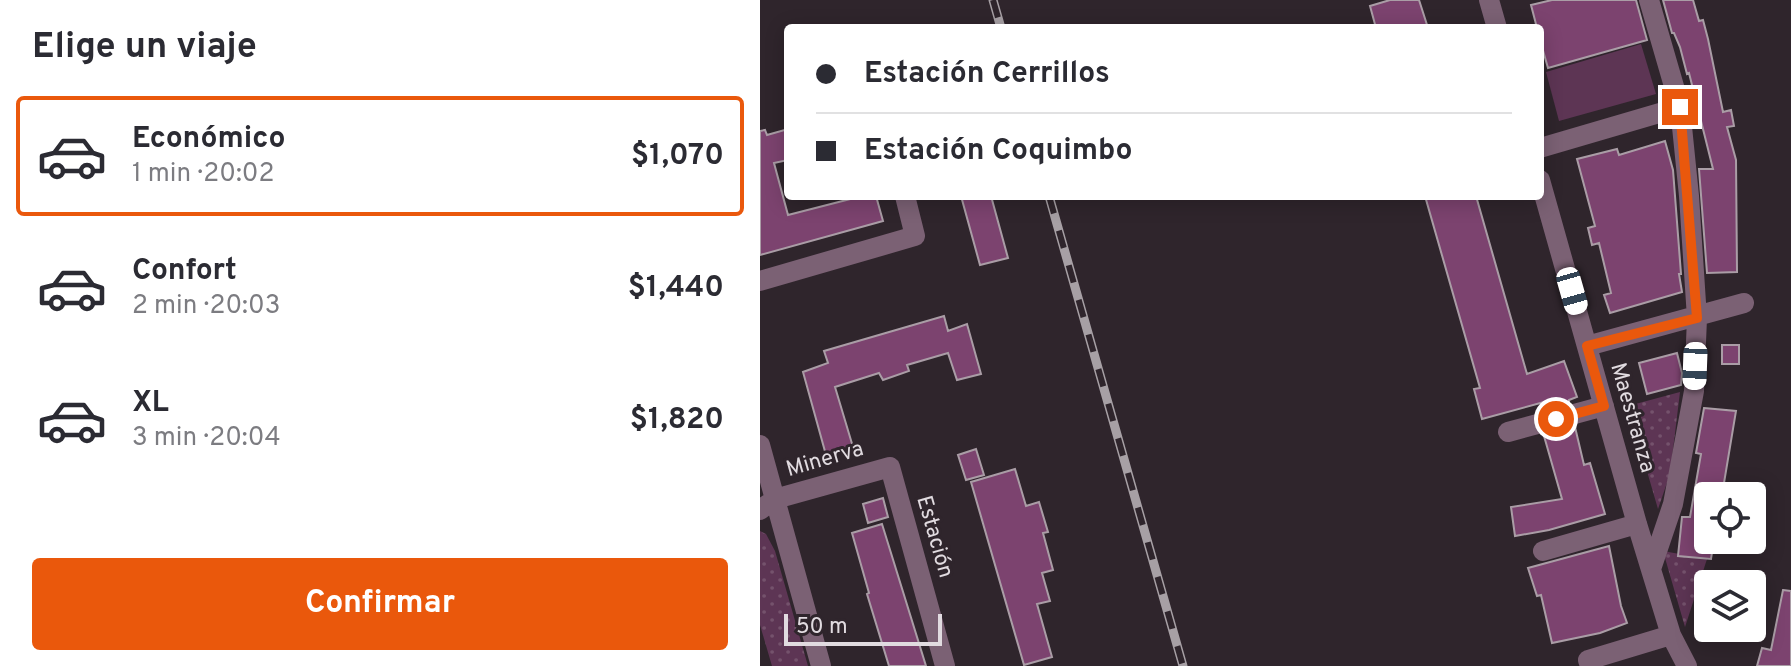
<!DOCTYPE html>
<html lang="es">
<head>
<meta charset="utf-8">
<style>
	:root { --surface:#fff; --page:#f7f7f7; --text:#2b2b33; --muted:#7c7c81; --line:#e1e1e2; --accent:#ea580c }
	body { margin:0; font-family:Overpass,sans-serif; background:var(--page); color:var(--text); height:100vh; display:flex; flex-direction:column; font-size:30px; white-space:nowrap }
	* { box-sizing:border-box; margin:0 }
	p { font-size:26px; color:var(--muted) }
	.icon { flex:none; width:44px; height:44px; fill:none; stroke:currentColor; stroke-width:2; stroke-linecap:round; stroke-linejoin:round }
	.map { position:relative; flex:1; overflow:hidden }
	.side { display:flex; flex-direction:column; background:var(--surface); width:760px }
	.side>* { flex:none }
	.top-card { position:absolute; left:24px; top:24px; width:760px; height:176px; border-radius:8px; box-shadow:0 4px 20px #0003; display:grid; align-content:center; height:176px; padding:0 32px; background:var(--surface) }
	.fabs { position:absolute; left:934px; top:482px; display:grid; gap:16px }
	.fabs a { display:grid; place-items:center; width:72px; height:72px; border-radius:8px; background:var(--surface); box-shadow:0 4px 20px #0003; font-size:40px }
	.scale { position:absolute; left:24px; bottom:20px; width:158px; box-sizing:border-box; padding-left:8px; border:4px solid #e1dbe0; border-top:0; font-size:22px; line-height:28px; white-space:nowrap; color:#e1dbe0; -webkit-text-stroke:6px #2f252c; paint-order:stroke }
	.end { position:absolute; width:36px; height:36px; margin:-18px; border:10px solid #ea580c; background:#fff; box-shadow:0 0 0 4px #fff }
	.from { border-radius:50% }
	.car { position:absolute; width:24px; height:48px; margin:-24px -12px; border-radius:10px; box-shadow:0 0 6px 2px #0007; background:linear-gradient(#fff 24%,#345 0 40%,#fff 0 76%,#345 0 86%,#fff 0) }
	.top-card b { display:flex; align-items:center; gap:28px; height:76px; font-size:30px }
	.top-card b+b { border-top:2px solid var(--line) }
	.top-card i { width:20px; height:20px; background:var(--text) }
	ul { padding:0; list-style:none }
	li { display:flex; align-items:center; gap:24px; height:120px; margin:0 16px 12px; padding:0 16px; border:4px solid transparent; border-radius:8px }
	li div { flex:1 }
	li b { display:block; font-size:30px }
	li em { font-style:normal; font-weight:700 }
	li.current { border-color:var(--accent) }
	li>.icon { width:72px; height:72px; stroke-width:1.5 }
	h2 { padding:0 32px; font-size:36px; line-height:96px }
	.primary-button { display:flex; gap:16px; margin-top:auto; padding:16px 32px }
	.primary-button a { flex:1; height:92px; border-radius:8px; background:var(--accent); color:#fff; font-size:32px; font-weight:700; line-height:92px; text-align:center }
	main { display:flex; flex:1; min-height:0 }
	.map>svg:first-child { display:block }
</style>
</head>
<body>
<main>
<section class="side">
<h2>Elige un viaje</h2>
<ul>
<li class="current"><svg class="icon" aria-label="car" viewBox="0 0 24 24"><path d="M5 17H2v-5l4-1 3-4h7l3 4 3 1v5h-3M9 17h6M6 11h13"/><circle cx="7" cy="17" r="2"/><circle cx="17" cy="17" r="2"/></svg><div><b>Económico</b><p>1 min · 20:02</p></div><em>$1,070</em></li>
<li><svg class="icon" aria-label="car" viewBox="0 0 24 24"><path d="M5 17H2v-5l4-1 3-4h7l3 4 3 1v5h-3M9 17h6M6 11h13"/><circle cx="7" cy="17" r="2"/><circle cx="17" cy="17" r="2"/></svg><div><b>Confort</b><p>2 min · 20:03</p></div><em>$1,440</em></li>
<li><svg class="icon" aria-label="car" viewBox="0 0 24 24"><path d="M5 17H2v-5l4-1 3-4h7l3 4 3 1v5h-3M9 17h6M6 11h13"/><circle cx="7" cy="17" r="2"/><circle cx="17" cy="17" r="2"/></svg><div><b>XL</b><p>3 min · 20:04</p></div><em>$1,820</em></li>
</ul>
<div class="primary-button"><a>Confirmar</a></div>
</section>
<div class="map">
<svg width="1031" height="666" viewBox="0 0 1031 666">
	<defs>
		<pattern id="grass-dots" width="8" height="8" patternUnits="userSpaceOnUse" patternTransform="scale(2)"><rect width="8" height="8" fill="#5d3554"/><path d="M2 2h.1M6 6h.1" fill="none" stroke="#74526c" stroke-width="1.8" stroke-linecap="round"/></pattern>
	</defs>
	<rect width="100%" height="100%" fill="#2f252c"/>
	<!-- grass -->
	<path fill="url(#grass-dots)" d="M920,392L910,474L898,509L868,406Z
		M0,531L6,534L15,551L48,666H12L0,625Z
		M903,551L947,559L925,627Z"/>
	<!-- pitch -->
	<path fill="#5d3554" d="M881,44L896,94L799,121L786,72Z"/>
	<!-- building -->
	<path fill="#7c436f" stroke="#aa9da6" stroke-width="2" d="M630,0H659L668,28H616L610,6Z
		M792,0H876L887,40L788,68L780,40V28H777L771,5Z
		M903,0H933L939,21L943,20L948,39L963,112L971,110L974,126L967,127L976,160L977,272L947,273L939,169H953L929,73L927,74L920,47L914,33H912Z
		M28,129V160L14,163L28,215L102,196H116L123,221L0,255V131L5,130L7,135Z
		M905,141L913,170L921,274H919L922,292L850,313L844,295L851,293L839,243L832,245L828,228L835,226L817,159L857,149L859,155Z
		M201,196H231L248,258L220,265Z
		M665,196H716L767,374L804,361L817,397L809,400V402L786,408L784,402L722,419L714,389L720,388Z
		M184,316L188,331L207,324L221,374L197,380L188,353L147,365L149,371L123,380L119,373L75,387L93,447L66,455L43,372L68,363L64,351Z
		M962,345H979V364H962Z
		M917,353L922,373L921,385L887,394L879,363Z
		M944,408L976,411L963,489H961L959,496H948V540H954L951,559L918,556L922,517H930L941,454L936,453Z
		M815,427L824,465L830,463L845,514L789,530L755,536L751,507L802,499L784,436Z
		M216,449L224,475L206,480L198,455Z
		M255,469L266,506L279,502L288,532L283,533L293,570L282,573L290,601L277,604L292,657L264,665L211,482Z
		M123,498L128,517L108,523L103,504Z
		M122,524L166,666H129L107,594L109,593L92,533Z
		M849,546L861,606L867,623L840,633L792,643L781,595L777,596L768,568Z
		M1023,590L1031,591V666H997L1002,648L1011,650Z"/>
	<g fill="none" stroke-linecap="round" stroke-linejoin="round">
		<!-- minor -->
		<path stroke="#7b6174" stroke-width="20" d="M729,0L737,28
			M889,0L920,107L929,196L937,318L934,391L913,504L891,569
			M780,148L920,107
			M780,180L877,524L911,635L927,666
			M0,281L155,236L145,196
			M827,346L984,303
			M748,432L844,406
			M0,445L61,666
			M0,510L15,499L130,467L185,666
			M783,551L877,524
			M830,666L828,660L911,635"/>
		<defs>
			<path id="rail" d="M233,0L241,28
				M289,196L423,666"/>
		</defs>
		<!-- rail casing -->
		<use href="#rail" stroke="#a7a0a5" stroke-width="9"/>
		<!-- rail -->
		<use href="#rail" stroke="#2f252c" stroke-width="6" stroke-dasharray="18" stroke-linecap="butt"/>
	</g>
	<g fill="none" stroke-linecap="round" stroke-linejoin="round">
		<!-- route -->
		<path stroke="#ea580c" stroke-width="10" d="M796,419L844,406L827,346L937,318L920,107"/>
	</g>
	<g text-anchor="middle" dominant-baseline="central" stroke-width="6" stroke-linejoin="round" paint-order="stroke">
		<!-- street labels -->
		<g font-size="22" fill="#e1dbe0" stroke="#2f252c">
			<text transform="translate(872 418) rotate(74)">Maestranza</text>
			<text transform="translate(65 460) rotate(-16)">Minerva</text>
			<text transform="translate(174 537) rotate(74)">Estación</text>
		</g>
	</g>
</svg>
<div class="fabs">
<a><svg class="icon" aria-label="locate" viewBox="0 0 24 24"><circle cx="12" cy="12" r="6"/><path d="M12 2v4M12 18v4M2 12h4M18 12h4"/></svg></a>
<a><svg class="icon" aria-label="layers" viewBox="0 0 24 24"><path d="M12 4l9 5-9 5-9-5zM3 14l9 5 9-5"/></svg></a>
</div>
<div class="scale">50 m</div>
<i class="end from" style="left:796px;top:419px"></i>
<i class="end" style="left:920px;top:107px"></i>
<i class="car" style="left:812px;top:291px;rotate:164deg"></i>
<i class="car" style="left:935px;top:366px;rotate:182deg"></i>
<div class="top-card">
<b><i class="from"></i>Estación Cerrillos</b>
<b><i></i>Estación Coquimbo</b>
</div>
</div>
</main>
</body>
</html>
